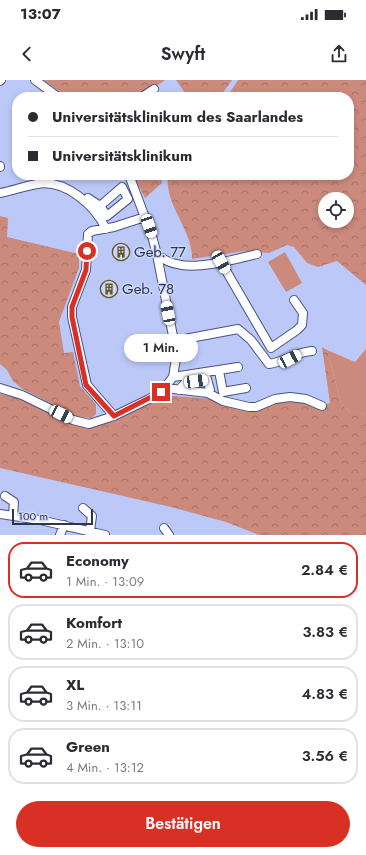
<!DOCTYPE html>
<html lang="de">
<head>
<meta charset="utf-8">
<style>
	:root { --surface:#fff; --page:#f2f2f3; --text:#2b2b33; --muted:#7c7c81; --line:#e1e1e2; --accent:#d93025 }
	body { margin:0; font-family:Jost,sans-serif; background:var(--page); color:var(--text); height:100vh; display:flex; flex-direction:column; font-size:15px; white-space:nowrap }
	* { box-sizing:border-box; margin:0 }
	p { font-size:13px; color:var(--muted) }
	.icon { flex:none; width:22px; height:22px; fill:none; stroke:currentColor; stroke-width:2; stroke-linecap:round; stroke-linejoin:round }
	.map { position:relative; height:455px; overflow:hidden }
	.drawer { display:flex; flex-direction:column; background:var(--surface); flex:1 }
	.drawer>* { flex:none }
	.guide { position:absolute; left:12px; top:12px; width:342px; height:88px; border-radius:16px; box-shadow:0 2px 6px #0003; display:grid; align-content:center; height:88px; padding:0 16px; background:var(--surface) }
	.fabs { position:absolute; left:318px; top:112px; display:grid; gap:8px }
	.fabs a { display:grid; place-items:center; width:36px; height:36px; border-radius:50%; background:var(--surface); box-shadow:0 2px 6px #0003; font-size:20px }
	.scale { position:absolute; left:12px; bottom:10px; width:81px; box-sizing:border-box; padding-left:4px; border:2px solid #2f354c; border-top:0; font-size:11px; line-height:14px; white-space:nowrap; color:#2f354c; -webkit-text-stroke:3px #ccd7fb; paint-order:stroke }
	.end { position:absolute; width:18px; height:18px; margin:-9px; border:5px solid #d93025; background:#fff; box-shadow:0 0 0 2px #fff }
	.from { border-radius:50% }
	.bubble { position:absolute; height:28px; border-radius:14px; background:var(--surface); box-shadow:0 2px 6px #0003; font-size:13px; font-weight:600; line-height:28px; text-align:center }
	.car { position:absolute; width:12px; height:24px; margin:-12px -6px; border-radius:5px; box-shadow:0 0 3px 1px #0007; background:linear-gradient(#fff 24%,#345 0 40%,#fff 0 76%,#345 0 86%,#fff 0) }
	.guide b { display:flex; align-items:center; gap:14px; height:38px; font-size:15px }
	.guide b+b { border-top:1px solid var(--line) }
	.guide i { width:10px; height:10px; background:var(--text) }
	ul { padding:7px 0 0; list-style:none }
	li { display:flex; align-items:center; gap:12px; height:56px; margin:0 8px 6px; padding:0 8px; border:2px solid var(--line); border-radius:16px }
	li div { flex:1 }
	li b { display:block; font-size:15px }
	li em { font-style:normal; font-weight:600 }
	li.on { border-color:var(--accent) }
	li>.icon { width:36px; height:36px; stroke-width:1.5 }
	.cta { display:flex; gap:8px; margin-top:auto; padding:8px 16px }
	.cta a { flex:1; height:46px; border-radius:24px; background:var(--accent); color:#fff; font-size:16px; font-weight:600; line-height:46px; text-align:center }
	.status { display:flex; justify-content:space-between; align-items:center; height:28px; padding:0 20px; background:var(--surface); direction:ltr }
	.status svg { height:11px; fill:currentColor }
	header { display:flex; justify-content:space-between; align-items:center; height:52px; padding:0 16px; background:var(--surface); font-size:18px; font-weight:600 }
	.map>svg:first-child { display:block }
</style>
</head>
<body>
<div class="status"><b>13:07</b><svg viewBox="0 0 49 12"><path d="M0 12V9h3v3zM5 12V6h3v6zM10 12V3h3v9zM15 12V0h3v12zM26 1h20v11H26zM47 4h2v5h-2z"/></svg></div>
<header><svg class="icon" aria-label="back" viewBox="0 0 24 24"><path d="M15 5l-7 7 7 7"/></svg>Swyft<svg class="icon" aria-label="share" viewBox="0 0 24 24"><path d="M12 15V3M7 8l5-5 5 5M5 13v7h14v-7"/></svg></header>
<div class="map">
<svg width="366" height="455" viewBox="0 0 366 455">
	<defs>
		<pattern id="forest-crowns" width="20" height="18" patternUnits="userSpaceOnUse"><rect width="20" height="18" fill="#cc8a7d"/><path d="M2 6a3 3 0 1 1 6 0M12 15a3 3 0 1 1 6 0" fill="none" stroke="#a67269"/></pattern>
	</defs>
	<rect width="100%" height="100%" fill="#bcc9f8"/>
	<!-- green -->
	<path fill="#cc8a7d" d="M285,172L302,203L286,212L268,182Z
		M366,269V335L360,332H350L341,323L327,270L355,282Z"/>
	<!-- forest -->
	<path fill="url(#forest-crowns)" fill-rule="evenodd" d="M44,0H165L141,17H67Z
		M176,0H232L220,17H188Z
		M238,0H366V205L337,181L318,187L307,183L294,167L287,165L269,173L245,171L192,179C193,150 164,125 168,95H349V17H227ZM325,119H347V141H325Z
		M133,95H162V103L145,118Z
		M0,136L8,138L7,157L79,174V188L59,242L64,273L73,272L80,306L96,324V334L91,338L77,337L21,308L13,301L7,290L0,284Z
		M322,267L327,270L341,323L350,332H360L366,335V455H259L226,442L171,427L0,388V314L23,319L90,347L115,341L163,315L212,319L217,323L247,328L291,319L320,327L330,323Z"/>
	<g fill="none" stroke-linecap="round" stroke-linejoin="round">
		<defs>
			<path id="minor" d="M35,0L58,17
				M0,1L1,0
				M142,17L154,9
				M0,86V87
				M37,104L43,95
				M0,113C12,111 24,106 37,104C65,99 95,125 106,149
				M88,118L100,126L122,107L128,119L107,136L100,126
				M157,175C163,179 169,183 177,184C197,190 236,179 257,174
				M221,182L271,268L297,250L302,245L303,233L294,220
				M174,261L238,249L251,260L269,284C284,282 296,272 312,271
				M219,291L223,312L246,308
				M173,297L238,287
				M0,308L22,315L73,340L89,344L114,336L149,319L161,312L173,297L176,278L174,261L157,175L152,156L129,95
				M165,308L208,313L223,321L249,327H256L275,319L290,317L306,319L322,326
				M179,310L186,302L207,299L210,310L208,313
				M114,336L87,305L72,237V227L86,190L88,154L92,151L114,147L145,137
				M5,416L14,422L13,435
				M83,428L92,436L90,451
				M0,434L40,440L105,455
				M164,448L169,455
				M60,455L64,445"/>
		</defs>
		<!-- minor casing -->
		<use href="#minor" stroke="#475386" stroke-width="10"/>
		<!-- minor -->
		<use href="#minor" stroke="#fff" stroke-width="8"/>
	</g>
	<g fill="none" stroke-linecap="round" stroke-linejoin="round">
		<!-- route -->
		<path stroke="#d93025" stroke-width="5" d="M87,171L86,190L72,227V237L86,305L114,336L161,312"/>
	</g>
	<!-- icons -->
	<defs>
		<symbol id="building-ring" viewBox="-11 -11 22 22"><circle r="9.5" fill="#ccd7fb" stroke="#655623" stroke-width="1.5"/><path d="M-4-6H4V6H1V3H-1V6H-4ZM-2.5-4.3h1.7v1.8h-1.7ZM.8-4.3h1.7v1.8H.8ZM-2.5-1h1.7V.8h-1.7ZM.8-1h1.7V.8H.8Z" fill="#655623"/></symbol>
	</defs>
	<g fill-rule="evenodd">
		<use href="#building-ring" x="111" y="162" width="20" height="20"/>
		<use href="#building-ring" x="99" y="199" width="20" height="20"/>
	</g>
	<g text-anchor="middle" dominant-baseline="central" stroke-width="3" stroke-linejoin="round" paint-order="stroke">
		<!-- poi labels -->
		<g font-size="15" fill="#2f354c" stroke="#ccd7fb" text-anchor="start">
			<text x="134" y="172">Geb. 77</text>
			<text x="122" y="209">Geb. 78</text>
		</g>
	</g>
</svg>
<div class="fabs">
<a><svg class="icon" aria-label="locate" viewBox="0 0 24 24"><circle cx="12" cy="12" r="6"/><path d="M12 2v4M12 18v4M2 12h4M18 12h4"/></svg></a>
</div>
<div class="scale">100 m</div>
<i class="end from" style="left:87px;top:171px"></i>
<i class="end" style="left:161px;top:312px"></i>
<div class="bubble" style="left:124px;top:254px;width:74px">1 Min.</div>
<i class="car" style="left:149px;top:146px;rotate:161deg"></i>
<i class="car" style="left:221px;top:182px;rotate:150deg"></i>
<i class="car" style="left:168px;top:233px;rotate:349deg"></i>
<i class="car" style="left:290px;top:279px;rotate:62deg"></i>
<i class="car" style="left:196px;top:301px;rotate:82deg"></i>
<i class="car" style="left:61px;top:334px;rotate:117deg"></i>
<div class="guide">
<b><i class="from"></i>Universitätsklinikum des Saarlandes</b>
<b><i></i>Universitätsklinikum</b>
</div>
</div>
<section class="drawer">
<ul>
<li class="on"><svg class="icon" aria-label="car" viewBox="0 0 24 24"><path d="M5 17H2v-5l4-1 3-4h7l3 4 3 1v5h-3M9 17h6M6 11h13"/><circle cx="7" cy="17" r="2"/><circle cx="17" cy="17" r="2"/></svg><div><b>Economy</b><p>1 Min. · 13:09</p></div><em>2.84 €</em></li>
<li><svg class="icon" aria-label="car" viewBox="0 0 24 24"><path d="M5 17H2v-5l4-1 3-4h7l3 4 3 1v5h-3M9 17h6M6 11h13"/><circle cx="7" cy="17" r="2"/><circle cx="17" cy="17" r="2"/></svg><div><b>Komfort</b><p>2 Min. · 13:10</p></div><em>3.83 €</em></li>
<li><svg class="icon" aria-label="car" viewBox="0 0 24 24"><path d="M5 17H2v-5l4-1 3-4h7l3 4 3 1v5h-3M9 17h6M6 11h13"/><circle cx="7" cy="17" r="2"/><circle cx="17" cy="17" r="2"/></svg><div><b>XL</b><p>3 Min. · 13:11</p></div><em>4.83 €</em></li>
<li><svg class="icon" aria-label="car" viewBox="0 0 24 24"><path d="M5 17H2v-5l4-1 3-4h7l3 4 3 1v5h-3M9 17h6M6 11h13"/><circle cx="7" cy="17" r="2"/><circle cx="17" cy="17" r="2"/></svg><div><b>Green</b><p>4 Min. · 13:12</p></div><em>3.56 €</em></li>
</ul>
<div class="cta"><a>Bestätigen</a></div>
</section>
</body>
</html>
